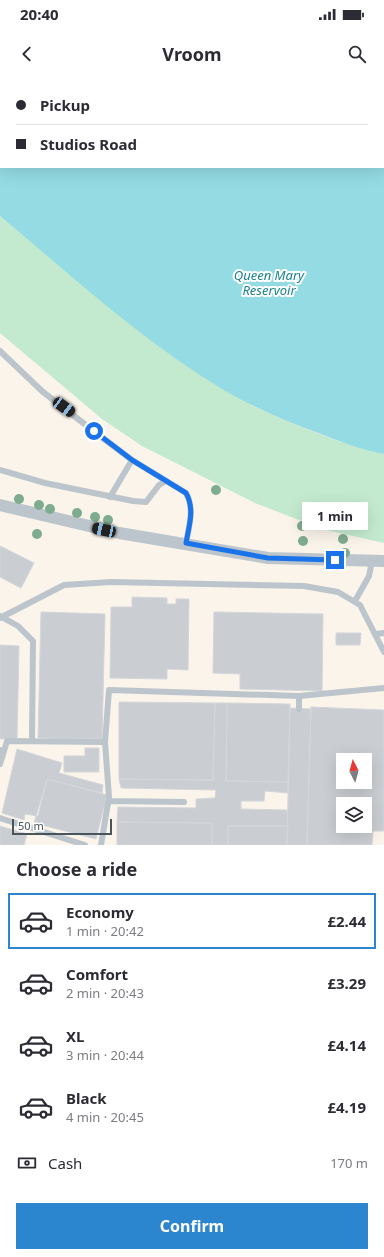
<!DOCTYPE html>
<html lang="en">
<head>
<meta charset="utf-8">
<style>
	:root { --surface:#fff; --page:#f2f2f3; --text:#2b2b33; --muted:#7c7c81; --line:#e1e1e2; --accent:#2c85cf }
	body { margin:0; font-family:"Noto Sans",sans-serif; background:var(--page); color:var(--text); height:100vh; display:flex; flex-direction:column; font-size:15px; white-space:nowrap }
	* { box-sizing:border-box; margin:0 }
	p { font-size:13px; color:var(--muted) }
	.icon { flex:none; width:22px; height:22px; fill:none; stroke:currentColor; stroke-width:2; stroke-linecap:round; stroke-linejoin:round }
	.map { position:relative; height:765px; overflow:hidden }
	.drawer { display:flex; flex-direction:column; background:var(--surface); flex:1 }
	.drawer>* { flex:none }
	.hud { position:absolute; left:0px; top:0px; width:384px; height:88px; box-shadow:0 4px 16px #0002; display:grid; align-content:center; height:88px; padding:0 16px; background:var(--surface) }
	.needle { width:26px; rotate:354deg }
	.controls { position:absolute; left:336px; top:673px; display:grid; gap:8px }
	.controls a { display:grid; place-items:center; width:36px; height:36px; border-radius:0px; background:var(--surface); box-shadow:0 4px 16px #0002; font-size:20px }
	.scale { position:absolute; left:12px; bottom:10px; width:100px; box-sizing:border-box; padding-left:4px; border:2px solid #49545b; border-top:0; font-size:11px; line-height:14px; white-space:nowrap; color:#49545b; -webkit-text-stroke:3px #fff; paint-order:stroke }
	.end { position:absolute; width:18px; height:18px; margin:-9px; border:5px solid #1a73e8; background:#fff; box-shadow:0 0 0 2px #fff }
	.from { border-radius:50% }
	.bubble { position:absolute; height:28px; border-radius:0px; background:var(--surface); box-shadow:0 4px 16px #0002; font-size:13px; font-weight:700; line-height:28px; text-align:center }
	.car { position:absolute; width:12px; height:24px; margin:-12px -6px; border-radius:5px; box-shadow:0 0 3px 1px #0007; background:linear-gradient(#222 24%,#8ab4d8 0 40%,#222 0 76%,#8ab4d8 0 86%,#222 0) }
	.hud b { display:flex; align-items:center; gap:14px; height:38px; font-size:15px }
	.hud b+b { border-top:1px solid var(--line) }
	.hud i { width:10px; height:10px; background:var(--text) }
	ul { padding:0; list-style:none }
	li { display:flex; align-items:center; gap:12px; height:56px; margin:0 8px 6px; padding:0 8px; border:2px solid transparent; border-radius:0px }
	li div { flex:1 }
	li b { display:block; font-size:15px }
	li em { font-style:normal; font-weight:700 }
	li.current { border-color:var(--accent) }
	li>.icon { width:36px; height:36px; stroke-width:1.5 }
	h2 { padding:0 16px; font-size:18px; line-height:48px }
	.pay { display:flex; align-items:center; gap:10px; height:44px; padding:0 16px; font-size:15px }
	.pay p { margin-inline-start:auto }
	.primary-button { display:flex; gap:8px; margin-top:auto; padding:8px 16px }
	.primary-button a { flex:1; height:46px; border-radius:0px; background:var(--accent); color:#fff; font-size:16px; font-weight:700; line-height:46px; text-align:center }
	.status { display:flex; justify-content:space-between; align-items:center; height:28px; padding:0 20px; background:var(--surface); direction:ltr }
	.status svg { height:11px; fill:currentColor }
	header { display:flex; justify-content:space-between; align-items:center; height:52px; padding:0 16px; background:var(--surface); font-size:18px; font-weight:700 }
	.map>svg:first-child { display:block }
</style>
</head>
<body>
<div class="status"><b>20:40</b><svg viewBox="0 0 49 12"><path d="M0 12V9h3v3zM5 12V6h3v6zM10 12V3h3v9zM15 12V0h3v12zM26 1h20v11H26zM47 4h2v5h-2z"/></svg></div>
<header><svg class="icon" aria-label="back" viewBox="0 0 24 24"><path d="M15 5l-7 7 7 7"/></svg>Vroom<svg class="icon" aria-label="search" viewBox="0 0 24 24"><circle cx="10" cy="10" r="6"/><path d="M15 15l6 6"/></svg></header>
<div class="map">
<svg width="384" height="765" viewBox="0 0 384 765">
	<rect width="100%" height="100%" fill="#f2eff0"/>
	<!-- commercial -->
	<path fill="#faf4eb" fill-rule="evenodd" d="M0,253L102,339L142,366L322,449L384,463V765H0ZM343,680H365V702H343ZM343,724H365V746H343Z"/>
	<!-- green -->
	<path fill="#c3eace" d="M0,136L96,216L253,326L299,346L338,361L384,374V463L322,449L255,423L142,366L102,339L0,253Z"/>
	<!-- water -->
	<path fill="#94dbe3" fill-rule="evenodd" d="M0,0H384V374C362,370 341,362 321,354C287,342 253,327 222,309C141,260 72,196 0,136ZM1,1H383V87H1Z"/>
	<!-- building -->
	<path fill="#cacdd1" stroke="#d4d6da" fill-rule="evenodd" d="M0,466L34,483L21,508L0,497Z
		M132,517L167,518V524H176V519H189L188,590L167,589V599L110,598L111,527H132Z
		M41,532L105,534L102,659L38,658Z
		M214,532L323,534L322,611L240,609V594L213,593Z
		M336,553H361L360,565H336Z
		M0,565L19,566L17,659H0Z
		M119,622L215,623L213,700L119,699Z
		M215,623H227L226,701L288,702V713L265,711L264,721H241V729L287,730L288,746H228V765H212V743L117,742L118,727L196,728V719L215,718L216,710L121,708L119,699L213,700Z
		M227,623L290,624L288,702L226,701Z
		M311,627L384,630V751H373L372,765H307ZM343,680H365V702H343ZM343,724H365V746H343Z
		M290,628L311,629L307,765H287Z
		M85,668H99V692H64V676H85Z
		M17,669L62,683L59,693L103,705L102,713L47,699L38,736L25,734L24,740L2,733Z
		M47,699L107,715L96,759L34,743Z
		M117,742L212,743V765H117Z
		M0,746L27,754L24,765H0Z
		M228,746H288L287,765H228Z"/>
	<g fill="none" stroke-linecap="round" stroke-linejoin="round">
		<!-- lane -->
		<path stroke="#bcc5cb" stroke-width="6" d="M0,271L43,312L104,359L132,380L186,413C195,429 189,446 186,463
			M0,390L45,403L133,421L146,422L159,405L166,401
			M110,417L132,380
			M355,521L369,496L372,481
			M0,536L18,546L33,561L32,660
			M0,538L64,505L111,502L304,506L338,512L360,525L384,572
			M376,554L384,553
			M299,629V616
			M0,670L4,671L0,684
			M4,671L7,661L105,662
			M109,721L184,722
			M0,738L85,765
			M101,765L109,717L105,662L109,610L299,616L384,608"/>
		<!-- street -->
		<path stroke="#bcc5cb" stroke-width="12" d="M0,425L119,453L268,478L384,481"/>
	</g>
	<!-- trees -->
	<g fill="#7fac90">
		<circle cx="216" cy="410" r="5"/>
		<circle cx="19" cy="419" r="5"/>
		<circle cx="39" cy="425" r="5"/>
		<circle cx="50" cy="429" r="5"/>
		<circle cx="77" cy="433" r="5"/>
		<circle cx="95" cy="437" r="5"/>
		<circle cx="108" cy="440" r="5"/>
		<circle cx="302" cy="446" r="5"/>
		<circle cx="37" cy="454" r="5"/>
		<circle cx="343" cy="459" r="5"/>
		<circle cx="303" cy="461" r="5"/>
		<circle cx="345" cy="473" r="5"/>
	</g>
	<g fill="none" stroke-linecap="round" stroke-linejoin="round">
		<!-- route -->
		<path stroke="#1a73e8" stroke-width="5" d="M94,351L132,380L186,413C195,429 189,446 186,463L268,478L335,480"/>
	</g>
	<g text-anchor="middle" dominant-baseline="central" stroke-width="4" stroke-linejoin="round" paint-order="stroke">
		<!-- water labels -->
		<g font-size="13" font-style="italic" fill="#1a828e" stroke="#fff">
			<text x="269" y="195">Queen Mary<tspan x="269" dy="15">Reservoir</tspan></text>
		</g>
	</g>
</svg>
<div class="controls">
<a><svg class="needle" viewBox="-14 -14 28 28"><path d="M0-13l5 13h-10z" fill="#e53935"/><path d="M0 13l5-13h-10z" fill="#7c7c81"/></svg></a>
<a><svg class="icon" aria-label="layers" viewBox="0 0 24 24"><path d="M12 4l9 5-9 5-9-5zM3 14l9 5 9-5"/></svg></a>
</div>
<div class="scale">50 m</div>
<i class="end from" style="left:94px;top:351px"></i>
<i class="end" style="left:335px;top:480px"></i>
<div class="bubble" style="left:302px;top:422px;width:66px">1 min</div>
<i class="car" style="left:64px;top:327px;rotate:126deg"></i>
<i class="car" style="left:104px;top:450px;rotate:282deg"></i>
<div class="hud">
<b><i class="from"></i>Pickup</b>
<b><i></i>Studios Road</b>
</div>
</div>
<section class="drawer">
<h2>Choose a ride</h2>
<ul>
<li class="current"><svg class="icon" aria-label="car" viewBox="0 0 24 24"><path d="M5 17H2v-5l4-1 3-4h7l3 4 3 1v5h-3M9 17h6M6 11h13"/><circle cx="7" cy="17" r="2"/><circle cx="17" cy="17" r="2"/></svg><div><b>Economy</b><p>1 min · 20:42</p></div><em>£2.44</em></li>
<li><svg class="icon" aria-label="car" viewBox="0 0 24 24"><path d="M5 17H2v-5l4-1 3-4h7l3 4 3 1v5h-3M9 17h6M6 11h13"/><circle cx="7" cy="17" r="2"/><circle cx="17" cy="17" r="2"/></svg><div><b>Comfort</b><p>2 min · 20:43</p></div><em>£3.29</em></li>
<li><svg class="icon" aria-label="car" viewBox="0 0 24 24"><path d="M5 17H2v-5l4-1 3-4h7l3 4 3 1v5h-3M9 17h6M6 11h13"/><circle cx="7" cy="17" r="2"/><circle cx="17" cy="17" r="2"/></svg><div><b>XL</b><p>3 min · 20:44</p></div><em>£4.14</em></li>
<li><svg class="icon" aria-label="car" viewBox="0 0 24 24"><path d="M5 17H2v-5l4-1 3-4h7l3 4 3 1v5h-3M9 17h6M6 11h13"/><circle cx="7" cy="17" r="2"/><circle cx="17" cy="17" r="2"/></svg><div><b>Black</b><p>4 min · 20:45</p></div><em>£4.19</em></li>
</ul>
<div class="pay"><svg class="icon" aria-label="cash" viewBox="0 0 24 24"><path d="M3 7h18v10H3z"/><circle cx="12" cy="12" r="2"/></svg>Cash<p>170 m</p></div>
<div class="primary-button"><a>Confirm</a></div>
</section>
</body>
</html>
